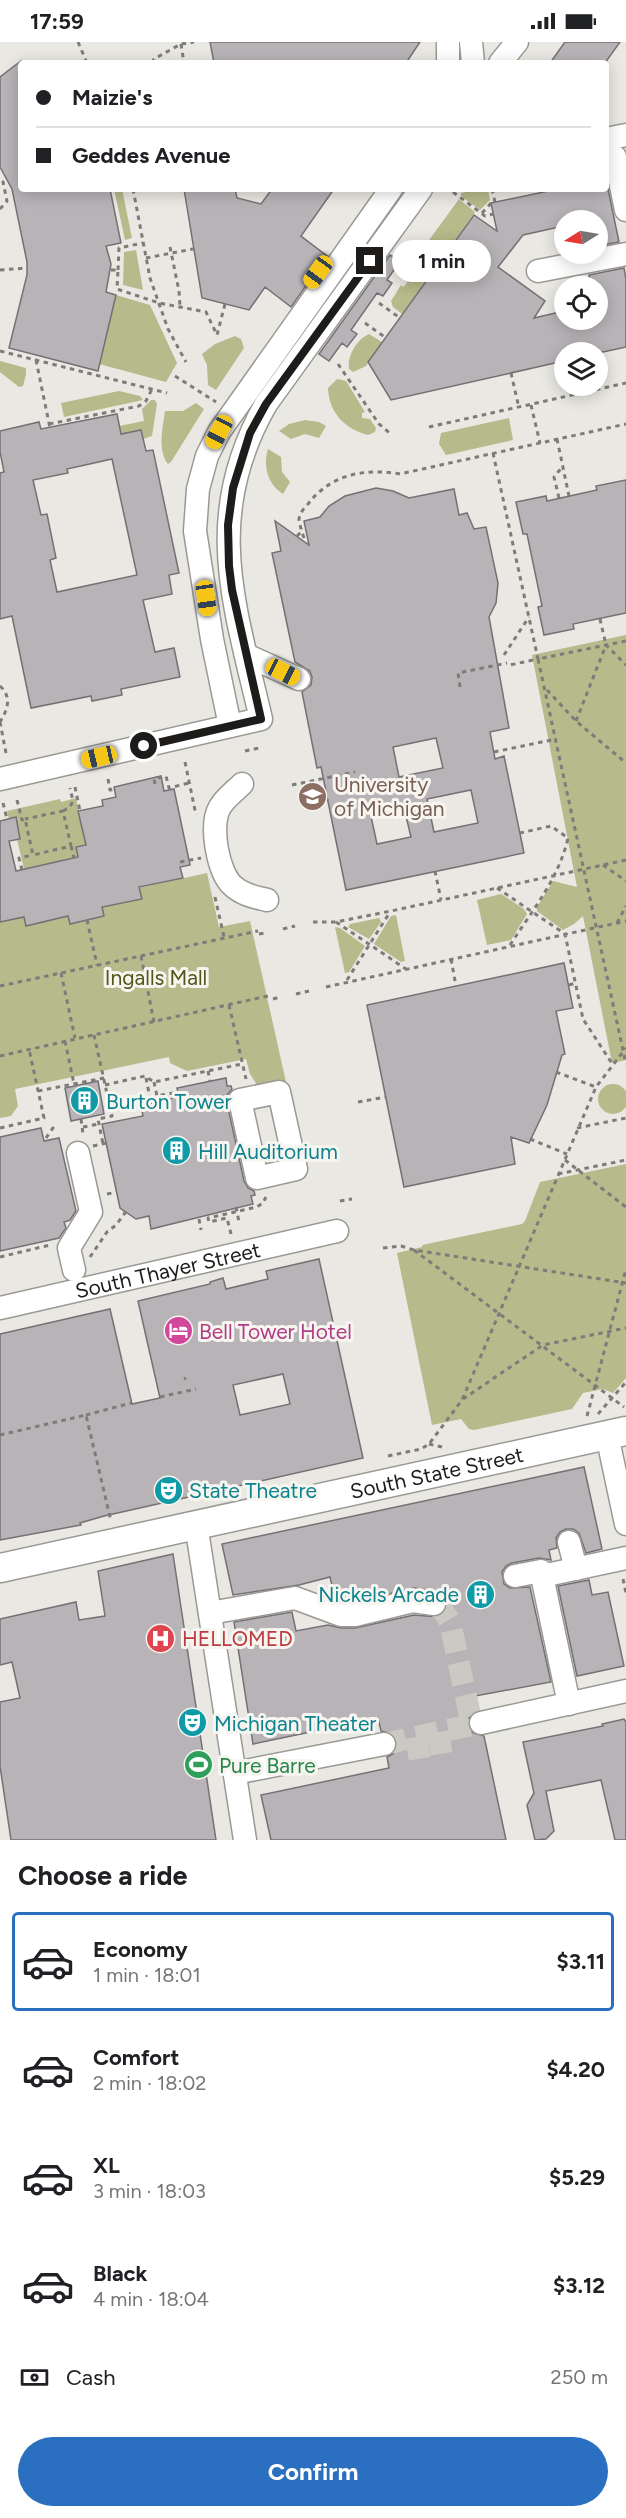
<!DOCTYPE html>
<html lang="en">
<head>
<meta charset="utf-8">
<style>
	:root { --surface:#fff; --page:#f2f2f2; --text:#202124; --muted:#757577; --line:#e0e0e0; --accent:#2a6fc0 }
	body { margin:0; font-family:Figtree,sans-serif; background:var(--page); color:var(--text); height:100vh; display:flex; flex-direction:column; font-size:22px; white-space:nowrap }
	* { box-sizing:border-box; margin:0 }
	p { font-size:20px; color:var(--muted) }
	.icon { flex:none; width:33px; height:33px; fill:none; stroke:currentColor; stroke-width:2; stroke-linecap:round; stroke-linejoin:round }
	.map { position:relative; height:1798px; overflow:hidden }
	.details { display:flex; flex-direction:column; background:var(--surface); flex:1 }
	.details>* { flex:none }
	.top-card { position:absolute; left:18px; top:18px; width:591px; height:132px; border-radius:6px; box-shadow:0 3px 15px #0003; display:grid; align-content:center; height:132px; padding:0 18px; background:var(--surface) }
	.needle { width:39px; rotate:259deg }
	.fabs { position:absolute; left:554px; top:168px; display:grid; gap:12px }
	.fabs a { display:grid; place-items:center; width:54px; height:54px; border-radius:50%; background:var(--surface); box-shadow:0 3px 15px #0003; font-size:30px }
	.end { position:absolute; width:27px; height:27px; margin:-14px; border:8px solid #1d1c1a; background:#fff; box-shadow:0 0 0 3px #fff }
	.from { border-radius:50% }
	.bubble { position:absolute; height:42px; border-radius:21px; background:var(--surface); box-shadow:0 3px 15px #0003; font-size:20px; font-weight:700; line-height:42px; text-align:center }
	.car { position:absolute; width:18px; height:36px; margin:-18px -9px; border-radius:8px; box-shadow:0 0 4px 2px #0007; background:linear-gradient(#f5c518 24%,#345 0 40%,#f5c518 0 76%,#345 0 86%,#f5c518 0) }
	.top-card b { display:flex; align-items:center; gap:21px; height:57px; font-size:22px }
	.top-card b+b { border-top:2px solid var(--line) }
	.top-card i { width:15px; height:15px; background:var(--text) }
	ul { padding:0; list-style:none }
	li { display:flex; align-items:center; gap:18px; height:99px; margin:0 12px 9px; padding:0 6px; border:3px solid transparent; border-radius:6px }
	li div { flex:1 }
	li b { display:block; font-size:22px }
	li em { font-style:normal; font-weight:700 }
	li.on { border-color:var(--accent) }
	li>.icon { width:54px; height:54px; stroke-width:1.5 }
	h2 { padding:0 18px; font-size:27px; line-height:72px }
	.pay { display:flex; align-items:center; gap:15px; height:66px; padding:0 18px; font-size:22px }
	.pay p { margin-inline-start:auto }
	.action { display:flex; gap:12px; margin-top:auto; padding:12px 18px }
	.action a { flex:1; height:69px; border-radius:36px; background:var(--accent); color:#fff; font-size:24px; font-weight:700; line-height:69px; text-align:center }
	.status { display:flex; justify-content:space-between; align-items:center; height:42px; padding:0 30px; background:var(--surface); direction:ltr }
	.status svg { height:16px; fill:currentColor }
	.map>svg:first-child { display:block }
</style>
</head>
<body>
<div class="status"><b>17:59</b><svg viewBox="0 0 49 12"><path d="M0 12V9h3v3zM5 12V6h3v6zM10 12V3h3v9zM15 12V0h3v12zM26 1h20v11H26zM47 4h2v5h-2z"/></svg></div>
<div class="map">
<svg width="626" height="1798" viewBox="0 0 626 1798">
	<rect width="100%" height="100%" fill="#eae8e2"/>
	<!-- green -->
	<path fill="#b7ba8b" d="M114,147H122L132,196L125,198Z
		M481,147H488L490,158L480,168L461,154V151Z
		M459,157L475,170L402,272L393,265L391,259L401,243L403,245L407,241L408,227Z
		M136,208L143,248L123,243L124,210Z
		M116,253L150,263L177,321L166,340L99,322Z
		M369,292L382,300L366,324L353,330L349,327C347,314 357,297 369,292Z
		M235,294L241,297L244,306L216,348L208,343L207,323L202,312L215,302Z
		M0,319L26,326V332L23,344L19,345L0,330Z
		M337,337L346,339L365,370L362,371V376L370,377L376,386L375,390L368,393C345,387 329,371 328,346Z
		M119,349L140,354L143,358L64,375L61,361Z
		M151,358H155L157,362L152,394L143,397L140,389L121,392L119,384L144,379L142,367Z
		M196,361L204,367L171,420L168,422C157,408 163,385 165,369H183Z
		M509,376L513,398L446,413L439,402L441,391Z
		M305,378L319,380L326,384L319,396L305,392L291,397L279,389L289,382Z
		M268,407L281,415L282,430L290,440L283,452C267,442 263,424 268,407Z
		M626,593V1018L612,1021L583,874L574,882L563,888L537,869V865L553,839L577,845L532,613Z
		M76,756L86,803L76,805L78,815L24,827L17,797L20,796L16,775L9,777L7,769L60,757L61,760Z
		M207,831L219,885L250,879L286,1040L259,1046L250,1032L246,1017L187,1029L170,1021L169,1015L15,1047L18,1064L11,1074L0,1076V880L24,875L26,883L68,874L70,881L104,874L102,865L142,857L139,846Z
		M501,852L524,867L527,872L511,898L487,903L477,858Z
		M396,873L405,919L401,920L374,902L391,874Z
		M379,876L381,880L369,897L348,885L350,882Z
		M335,885L340,886L365,904L349,930L345,931Z
		M598 1057a15 15 0 1 1 30 0a15 15 0 1 1-30 0Z
		M626,1122V1336L613,1351L603,1347L583,1351L572,1367L474,1388L469,1387L461,1377L432,1383L397,1211L422,1205V1203L522,1182L525,1179L540,1140Z"/>
	<!-- building -->
	<path fill="#b7b3b7" stroke="#747074" stroke-width="1.5" fill-rule="evenodd" d="M210,0H420L406,21H214Z
		M565,0H620L605,21H550Z
		M21,19V147H110L121,201L106,204L111,222L106,250L116,253L98,329L9,306L27,233V220L12,147L0,125V35Z
		M184,147H235L237,156L261,162L272,147H334L301,194L327,214L291,265L265,245L249,268L202,256Z
		M558,147H608L619,200L597,204V178H564V184L523,193L498,225L545,259L534,276L564,269V278H597V244H591L589,233L624,226L626,237V305L603,310H564V319L391,358L368,320L474,173L497,189L491,161Z
		M390,213L400,219L387,238L392,241L383,254L377,251L351,288L357,292L347,305L342,301L329,319L319,312Z
		M117,372L121,392L141,388L146,409L153,408L179,531L169,533L172,552L143,558L155,610L174,606L180,635L121,647L122,653L92,659L91,654L31,666L12,574L0,577V431L4,430L0,410V389L39,380L41,387ZM112,417L137,533L57,550L50,518L56,516L47,472L41,473L33,438L68,431L67,427Z
		M626,438V571L573,582L574,587L544,593L538,565L542,564L527,492H523L516,460L546,454L547,459L597,448L596,444Z
		M376,446L393,449L409,456L454,447L459,473L467,471L474,487L486,485L498,541L496,561L489,575L509,686L490,690L495,717L504,714L524,811L346,848L321,725L317,726L302,650L311,643L312,635L310,629L295,620L272,511L281,509L275,479L309,503L304,479L320,475L329,464L345,454ZM436,696L443,726L399,735L393,705ZM471,748L478,781L434,790L427,757ZM403,762L411,795L377,802L370,770Z
		M161,734L164,749L174,747L190,823L180,825L183,836L139,845L142,857L102,865L104,874L70,882L68,874L26,884L24,875L0,880V779L16,775L20,797L9,799L16,829L78,815L76,805L86,803L78,769L103,764L102,758L116,755L114,745Z
		M564,921L573,966L556,969L565,1012L562,1013L547,1063L529,1101L511,1095L515,1122L404,1145L367,963Z
		M226,1036L227,1044H231L232,1047L227,1053V1061L244,1139L248,1146L254,1149L255,1153L251,1154L253,1162L151,1187L149,1174L136,1177L120,1166L102,1082L143,1074L141,1063L179,1055L177,1046Z
		M98,1039L104,1072L71,1079L65,1046Z
		M41,1086L44,1099L59,1096L76,1169L70,1178L64,1180L66,1186L59,1196L0,1209V1095Z
		M319,1217L363,1416L104,1474L80,1481L81,1483L0,1498V1292L110,1267L132,1362L160,1356L138,1259L210,1242V1240L223,1236L226,1247L268,1237L266,1229ZM283,1332L290,1362L240,1373L233,1343Z
		M584,1425L602,1507L586,1511L579,1491L573,1487H566L560,1490L556,1496L557,1506L549,1508L551,1518L539,1516L512,1521L506,1524L502,1530L504,1542L510,1546L530,1545L551,1640L475,1654L478,1668L472,1671L468,1678V1684L471,1690L484,1694L506,1798H271L261,1753L389,1726L387,1715L393,1712L397,1700L394,1693L381,1689L378,1676L253,1702L234,1580L292,1570L296,1589L328,1583L341,1586H355L414,1573L438,1575L445,1570L447,1558L443,1552L436,1549L414,1546L353,1560H343L335,1556L330,1535L299,1543L233,1553L222,1502Z
		M173,1512L216,1798H11L0,1724V1660L20,1656L12,1620L0,1623V1577L76,1560L79,1578L105,1574L98,1529Z
		M589,1538L592,1553L608,1550L624,1624L577,1634L558,1544Z
		M624,1677L626,1680V1798H615L601,1738L546,1749L554,1789L546,1797L535,1798L527,1763L534,1751L523,1700L603,1684L602,1682Z"/>
	<g fill="none" stroke-linecap="round" stroke-linejoin="round">
		<!-- minor-tunnel -->
		<path stroke="#cbc9c4" stroke-width="22" stroke-dasharray="22 11" stroke-linecap="butt" d="M434,1562L444,1570L450,1580L472,1683
			M438,1690L442,1714
			M416,1695L420,1719
			M384,1702L481,1681"/>
		<defs>
			<g id="minor">
				<path d="M448,0V21"/>
				<path d="M471,0L473,21"/>
				<path d="M500,21L517,0"/>
				<path d="M606,97L626,93"/>
				<path d="M615,115L626,168"/>
				<path d="M538,229L626,212"/>
				<path d="M246,613L299,637"/>
				<path d="M230,684L212,597L195,489L198,447L207,414L219,390L391,147"/>
				<path d="M0,737L261,677C234,561 202,474 266,362L421,147"/>
				<path d="M242,742C235,749 225,756 220,765C209,783 218,831 233,844C243,853 255,855 267,858"/>
				<path d="M279,1050L296,1127L257,1136L240,1058Z"/>
				<path d="M74,1228L69,1206L91,1170L78,1111"/>
				<path id="s1" d="M0,1266L337,1189"/>
				<path d="M607,1393L626,1482"/>
				<path d="M196,1482L245,1798"/>
				<path d="M569,1500L576,1527"/>
				<path d="M515,1534L541,1529L542,1534"/>
				<path d="M210,1571L295,1556L341,1573H355L413,1559L434,1562"/>
				<path d="M569,1662L542,1534L626,1516"/>
				<path d="M481,1681L626,1649"/>
				<path d="M235,1731L384,1702"/>
			</g>
			<g id="major">
				<path id="s2" d="M0,1526L626,1389"/>
			</g>
		</defs>
		<!-- minor casing -->
		<use href="#minor" stroke="#9b9994" stroke-width="25"/>
		<!-- major casing -->
		<use href="#major" stroke="#9b9994" stroke-width="31"/>
		<!-- path -->
		<path stroke="#7d7c78" stroke-width="3" stroke-dasharray="4.5 4.5" stroke-linecap="butt" d="M78,0L87,21
			M181,2L184,21
			M152,21L154,17L181,2L194,0
			M133,147L150,236L168,287L186,320
			M492,147L495,160
			M453,150L485,174L493,172
			M0,167L7,159L3,140L8,137
			M482,171L494,158
			M170,205L179,249L180,264
			M146,216L193,207
			M0,228L27,226
			M111,228H118L117,247L159,261L206,270L217,293L225,262
			M118,228L119,206L143,201
			M379,261L400,276
			M365,281L386,296
			M0,309L167,351
			M36,318L50,386
			M338,322L379,382L392,393
			M511,331L519,366
			M175,334L216,360
			M531,363L540,401
			M49,382L139,364L146,359L152,347
			M429,385L626,341
			M557,397L569,454
			M493,411L538,617L510,623
			M559,456L554,435L563,424
			M297,494L302,489
			M304,496C302,490 300,484 299,478C299,472 304,466 308,462C331,432 365,426 400,432L626,382
			M600,577L606,603
			M626,599L538,617L626,1022
			M504,613L529,575
			M0,644C12,655 8,667 0,680
			M460,645L458,631L507,621
			M547,648L576,679L626,721
			M576,679L606,603L626,623
			M0,680L6,711
			M245,709L259,706
			M494,710L556,697
			M185,720L196,773
			M108,737L110,748L114,747
			M155,742L154,737L166,734L169,746L189,741
			M292,743L355,730
			M75,745L80,769
			M17,758L22,778L25,777L33,813L71,804L63,769L25,777
			M3,761L7,777
			M63,769L70,765L73,759L70,746
			M71,804L74,816
			M180,820L201,816
			M603,823L626,839
			M22,828L19,816L33,813
			M435,829L441,858
			M497,846L565,892L583,977L613,1023
			M215,855L224,895
			M87,878L97,923
			M313,880H336L391,869L626,818
			M336,880L406,927
			M617,881L626,864
			M283,887L295,884
			M259,892L265,891
			M510,903C532,869 559,836 568,796L551,784L520,791
			M141,914L154,980
			M451,917L456,944
			M61,931L75,996
			M347,938L390,870
			M569,943L576,941
			M0,944L258,889
			M326,945L626,879
			M296,952L309,949
			M273,957L280,955
			M229,963L246,1037
			M94,993L112,1074L98,1077L103,1102
			M65,999L74,1042
			M0,1014L272,953
			M208,1029L210,1039
			M556,1030L596,1045
			M146,1036L151,1061
			M154,1040L157,1054L178,1050
			M105,1043L145,1034L154,1040L242,1022
			M38,1049L104,1036
			M358,1060L386,1055
			M81,1077L83,1092
			M83,1085L99,1082
			M0,1086L44,1076L29,1007
			M577,1086L626,1076
			M46,1096L55,1083
			M530,1097L567,1112
			M93,1104L106,1101
			M565,1118L626,1165
			M558,1132L626,1118
			M107,1152L117,1150
			M340,1159L352,1157
			M236,1165L239,1180
			M199,1177L201,1188
			M231,1192L227,1176L209,1180L208,1176L257,1165L263,1161L266,1155
			M383,1206L401,1204L414,1208L626,1241
			M414,1208L624,1365
			M0,1215L50,1203
			M90,1215L107,1190L116,1183L125,1171L124,1168
			M184,1337L186,1336
			M160,1355L196,1347
			M463,1357L543,1303L626,1286
			M598,1372L626,1340
			M86,1373L131,1361
			M587,1374L626,1227
			M0,1393L86,1373L111,1479
			M429,1402L442,1405
			M388,1414L421,1407L429,1402L462,1358L596,1045L626,1006
			M623,1537L626,1551"/>
		<!-- minor -->
		<use href="#minor" stroke="#fff" stroke-width="22"/>
		<!-- major -->
		<use href="#major" stroke="#fff" stroke-width="28"/>
	</g>
	<g fill="none" stroke-linecap="round" stroke-linejoin="round">
		<!-- route -->
		<path stroke="#1d1c1a" stroke-width="8" d="M144,704L261,677L232,548L229,524L228,483L233,446L250,391L266,362L370,219"/>
	</g>
	<!-- icons -->
	<defs>
		<symbol id="university-disc" viewBox="-11 -11 22 22"><circle r="9.5" fill="#8d6e63" stroke="#f7f5ef"/><path d="M0-5L7-2L0 1L-7-2ZM-4 1L0 2.5L4 1V4Q0 6-4 4Z" fill="#fff"/></symbol>
		<symbol id="building-disc" viewBox="-11 -11 22 22"><circle r="9.5" fill="#0f9aa8" stroke="#f7f5ef"/><path d="M-4-6H4V6H1V3H-1V6H-4ZM-2.5-4.3h1.7v1.8h-1.7ZM.8-4.3h1.7v1.8H.8ZM-2.5-1h1.7V.8h-1.7ZM.8-1h1.7V.8H.8Z" fill="#fff"/></symbol>
		<symbol id="hotel-disc" viewBox="-11 -11 22 22"><circle r="9.5" fill="#d1479c" stroke="#f7f5ef"/><path d="M-6-4.5h1.5V1H6V5H4.5V3h-9V5H-6ZM-4 0a1.8 1.8 0 1 1 3.6 0ZM.5 0V-2.5h3Q6-2.5 6 0Z" fill="#fff"/></symbol>
		<symbol id="theatre-disc" viewBox="-11 -11 22 22"><circle r="9.5" fill="#0f9aa8" stroke="#f7f5ef"/><path d="M-5-5.5Q0-4 5-5.5V0Q5 5 0 6Q-5 5-5 0ZM-3.3-2.5H-1v1.5H-3.3ZM1-2.5H3.3v1.5H1ZM-2.8 1Q0 5.5 2.8 1Z" fill="#fff"/></symbol>
		<symbol id="hospital-disc" viewBox="-11 -11 22 22"><circle r="9.5" fill="#e0444e" stroke="#f7f5ef"/><path d="M-5-5h3v3.5h4V-5h3V5h-3V1.5h-4V5h-3Z" fill="#fff"/></symbol>
		<symbol id="stadium-disc" viewBox="-11 -11 22 22"><circle r="9.5" fill="#2e9e5b" stroke="#f7f5ef"/><path d="M0-5a6.5 5 0 1 0 0 10a6.5 5 0 1 0 0-10ZM-3.5-1.8h7v3.6h-7Z" fill="#fff"/></symbol>
	</defs>
	<g fill-rule="evenodd">
		<use href="#university-disc" x="296" y="738" width="33" height="33"/>
		<use href="#building-disc" x="68" y="1042" width="33" height="33"/>
		<use href="#building-disc" x="160" y="1092" width="33" height="33"/>
		<use href="#hotel-disc" x="162" y="1272" width="33" height="33"/>
		<use href="#theatre-disc" x="152" y="1432" width="33" height="33"/>
		<use href="#building-disc" x="464" y="1536" width="33" height="33"/>
		<use href="#hospital-disc" x="144" y="1580" width="33" height="33"/>
		<use href="#theatre-disc" x="176" y="1664" width="33" height="33"/>
		<use href="#stadium-disc" x="182" y="1706" width="33" height="33"/>
	</g>
	<g text-anchor="middle" dominant-baseline="central" stroke-width="6" stroke-linejoin="round" paint-order="stroke">
		<!-- education labels -->
		<g font-size="21" fill="#785e54" stroke="#f7f5ef" text-anchor="start">
			<text x="334" y="742">University<tspan x="334" dy="24">of Michigan</tspan></text>
		</g>
		<!-- park labels -->
		<g font-size="21" fill="#53551a" stroke="#f7f5ef">
			<text x="156" y="935">Ingalls Mall</text>
		</g>
		<!-- culture labels -->
		<g font-size="21" fill="#0d838f" stroke="#f7f5ef" text-anchor="start">
			<text x="106" y="1059">Burton Tower</text>
			<text x="198" y="1109">Hill Auditorium</text>
			<text x="189" y="1448">State Theatre</text>
			<text x="459" y="1552" text-anchor="end">Nickels Arcade</text>
			<text x="214" y="1681">Michigan Theater</text>
		</g>
		<!-- street labels -->
		<g font-size="21" fill="#1d1c1a" stroke="#f7f5ef">
			<text stroke="none"><textPath href="#s1" startOffset="172">South Thayer Street</textPath></text>
			<text stroke="none"><textPath href="#s2" startOffset="447">South State Street</textPath></text>
		</g>
		<!-- hotel labels -->
		<g font-size="21" fill="#b23c85" stroke="#f7f5ef" text-anchor="start">
			<text x="199" y="1289">Bell Tower Hotel</text>
		</g>
		<!-- health labels -->
		<g font-size="21" fill="#be3a42" stroke="#f7f5ef" text-anchor="start">
			<text x="182" y="1596">HELLOMED</text>
		</g>
		<!-- leisure labels -->
		<g font-size="21" fill="#27864d" stroke="#f7f5ef" text-anchor="start">
			<text x="219" y="1723">Pure Barre</text>
		</g>
	</g>
</svg>
<div class="fabs">
<a><svg class="needle" viewBox="-14 -14 28 28"><path d="M0-13l5 13h-10z" fill="#e53935"/><path d="M0 13l5-13h-10z" fill="#757577"/></svg></a>
<a><svg class="icon" aria-label="locate" viewBox="0 0 24 24"><circle cx="12" cy="12" r="6"/><path d="M12 2v4M12 18v4M2 12h4M18 12h4"/></svg></a>
<a><svg class="icon" aria-label="layers" viewBox="0 0 24 24"><path d="M12 4l9 5-9 5-9-5zM3 14l9 5 9-5"/></svg></a>
</div>
<i class="end from" style="left:144px;top:704px"></i>
<i class="end" style="left:370px;top:219px"></i>
<div class="bubble" style="left:392px;top:198px;width:99px">1 min</div>
<i class="car" style="left:318px;top:230px;rotate:216deg"></i>
<i class="car" style="left:219px;top:390px;rotate:208deg"></i>
<i class="car" style="left:206px;top:556px;rotate:172deg"></i>
<i class="car" style="left:283px;top:630px;rotate:117deg"></i>
<i class="car" style="left:99px;top:715px;rotate:257deg"></i>
<div class="top-card">
<b><i class="from"></i>Maizie's</b>
<b><i></i>Geddes Avenue</b>
</div>
</div>
<section class="details">
<h2>Choose a ride</h2>
<ul>
<li class="on"><svg class="icon" aria-label="car" viewBox="0 0 24 24"><path d="M5 17H2v-5l4-1 3-4h7l3 4 3 1v5h-3M9 17h6M6 11h13"/><circle cx="7" cy="17" r="2"/><circle cx="17" cy="17" r="2"/></svg><div><b>Economy</b><p>1 min · 18:01</p></div><em>$3.11</em></li>
<li><svg class="icon" aria-label="car" viewBox="0 0 24 24"><path d="M5 17H2v-5l4-1 3-4h7l3 4 3 1v5h-3M9 17h6M6 11h13"/><circle cx="7" cy="17" r="2"/><circle cx="17" cy="17" r="2"/></svg><div><b>Comfort</b><p>2 min · 18:02</p></div><em>$4.20</em></li>
<li><svg class="icon" aria-label="car" viewBox="0 0 24 24"><path d="M5 17H2v-5l4-1 3-4h7l3 4 3 1v5h-3M9 17h6M6 11h13"/><circle cx="7" cy="17" r="2"/><circle cx="17" cy="17" r="2"/></svg><div><b>XL</b><p>3 min · 18:03</p></div><em>$5.29</em></li>
<li><svg class="icon" aria-label="car" viewBox="0 0 24 24"><path d="M5 17H2v-5l4-1 3-4h7l3 4 3 1v5h-3M9 17h6M6 11h13"/><circle cx="7" cy="17" r="2"/><circle cx="17" cy="17" r="2"/></svg><div><b>Black</b><p>4 min · 18:04</p></div><em>$3.12</em></li>
</ul>
<div class="pay"><svg class="icon" aria-label="cash" viewBox="0 0 24 24"><path d="M3 7h18v10H3z"/><circle cx="12" cy="12" r="2"/></svg>Cash<p>250 m</p></div>
<div class="action"><a>Confirm</a></div>
</section>
</body>
</html>
